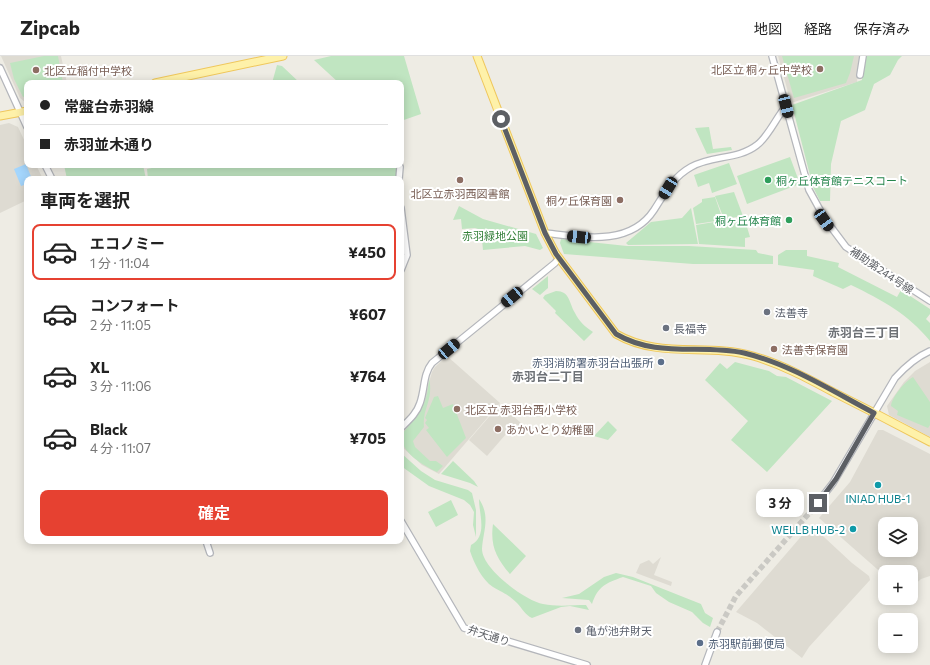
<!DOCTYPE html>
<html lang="ja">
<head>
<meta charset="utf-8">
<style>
	:root { --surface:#fff; --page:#f2f2f2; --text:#222; --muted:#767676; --line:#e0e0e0; --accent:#e64131 }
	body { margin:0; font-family:Commissioner,"Noto Sans JP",sans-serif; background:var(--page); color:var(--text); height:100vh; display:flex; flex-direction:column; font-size:15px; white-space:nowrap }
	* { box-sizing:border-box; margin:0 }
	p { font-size:13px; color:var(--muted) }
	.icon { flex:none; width:22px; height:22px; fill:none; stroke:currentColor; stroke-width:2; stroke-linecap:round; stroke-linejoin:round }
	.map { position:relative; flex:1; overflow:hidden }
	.panel { position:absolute; left:24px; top:120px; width:380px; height:368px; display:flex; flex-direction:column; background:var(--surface); border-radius:8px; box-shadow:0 2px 10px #0003 }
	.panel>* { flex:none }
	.hud { position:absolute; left:24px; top:24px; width:380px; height:88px; border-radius:8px; box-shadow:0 2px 10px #0003; display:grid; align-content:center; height:88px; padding:0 16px; background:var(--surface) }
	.fabs { position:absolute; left:878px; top:461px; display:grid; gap:8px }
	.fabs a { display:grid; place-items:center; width:40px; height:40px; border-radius:8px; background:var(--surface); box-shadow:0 2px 10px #0003; font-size:20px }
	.end { position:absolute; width:18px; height:18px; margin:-9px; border:5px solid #5c5f64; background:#fff; box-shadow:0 0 0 2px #fff }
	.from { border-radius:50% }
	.bubble { position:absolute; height:28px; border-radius:8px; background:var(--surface); box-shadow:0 2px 10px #0003; font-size:13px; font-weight:700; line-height:28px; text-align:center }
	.car { position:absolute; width:12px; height:24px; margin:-12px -6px; border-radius:5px; box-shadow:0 0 3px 1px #0007; background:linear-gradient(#222 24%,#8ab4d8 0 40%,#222 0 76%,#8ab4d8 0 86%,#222 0) }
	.hud b { display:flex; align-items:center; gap:14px; height:38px; font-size:15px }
	.hud b+b { border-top:1px solid var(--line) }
	.hud i { width:10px; height:10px; background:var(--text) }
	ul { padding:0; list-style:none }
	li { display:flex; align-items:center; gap:12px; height:56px; margin:0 8px 6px; padding:0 8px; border:2px solid transparent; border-radius:8px }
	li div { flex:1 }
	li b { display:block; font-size:15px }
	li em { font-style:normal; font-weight:700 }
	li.selected { border-color:var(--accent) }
	li>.icon { width:36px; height:36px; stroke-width:1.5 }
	h2 { padding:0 16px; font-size:18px; line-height:48px }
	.action { display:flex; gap:8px; margin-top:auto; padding:8px 16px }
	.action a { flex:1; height:46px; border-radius:8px; background:var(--accent); color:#fff; font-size:16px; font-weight:700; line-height:46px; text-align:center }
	header { display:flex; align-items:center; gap:24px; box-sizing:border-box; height:56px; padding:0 20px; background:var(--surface); border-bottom:1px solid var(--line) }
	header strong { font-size:19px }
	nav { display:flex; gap:22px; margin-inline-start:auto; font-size:14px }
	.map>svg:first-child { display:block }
</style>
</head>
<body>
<header>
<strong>Zipcab</strong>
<nav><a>地図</a><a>経路</a><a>保存済み</a></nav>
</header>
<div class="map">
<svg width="930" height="609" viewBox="0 0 930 609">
	<rect width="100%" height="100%" fill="#eeece4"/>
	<!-- education -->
	<path fill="#dedbd2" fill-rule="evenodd" d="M1,0H61L67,27H27V46H25L20,42Z
		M778,0H859L857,26L791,47Z
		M9,67L18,71L27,90V109H36L43,123H27V144L0,157V69Z
		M447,300L500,347L439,418L422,409L402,391L401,377L417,359L423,347L432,316L435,311Z
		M930,306V381L889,359L887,350L904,326L915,315Z
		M500,348L522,368L513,378H506L487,400L469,384Z
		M878,374H883L930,398V520L921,523L911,532V516H885V520L819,462L850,426ZM885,468H911V494H885Z
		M811,469L852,507L869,520L870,524L809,591L802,602L757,567L736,556Z
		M661,501L654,519L672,526L671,530L636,517L640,508L649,504L653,508Z"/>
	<!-- green -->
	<path fill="#c0e5c1" d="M44,0H58L63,27H27V40L23,41L14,23L10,7Z
		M331,0H404L421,58L401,65V27H339L314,4Z
		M782,0H854L850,17L846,27L794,42Z
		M865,0H902L898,4L890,19L874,28L865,54L841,65L831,108L830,145H820L813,131L792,49L862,24Z
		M277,9L282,10L300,27H272Z
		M709,71L713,93L731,91L732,94L707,98L695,72Z
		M790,101L800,128L747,148L737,120Z
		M729,107L737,128L712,137L709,127L698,131L694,119Z
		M64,109H143L146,123H67Z
		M166,109H396V123H148L147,113Z
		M734,136L743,160L724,163L715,140Z
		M715,141L723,164L696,168L693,152L702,146V143Z
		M459,150L483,163L536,178L543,192L540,194L525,190L483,194L481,174L475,172L462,173L461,163L453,164Z
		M691,152L698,188L628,189L626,187L651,166L682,162Z
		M744,161L750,181L745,182V191L699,188L696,169Z
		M561,183L627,190H689L756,194L758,197L773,200V208H693L564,198L560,187Z
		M786,194H807V200L839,207L838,211L897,241L901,234L930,253V258L926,263L930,267V285C908,258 882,244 851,229L843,233L813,220L814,214L778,209V199Z
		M548,220V232L540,239L532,233Z
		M556,235C570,235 569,247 575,257C579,265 585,271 593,276L584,285L555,257L556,255L543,242L545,239Z
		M735,306L769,315L777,320L786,321L832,345L767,416L731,384L748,365L705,324L720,307L727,313Z
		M913,321L930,346V369L928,372L897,359L898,355L891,350C892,341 905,325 913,321Z
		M429,322C434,344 422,352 424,371L413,385L415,391L430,405H436L443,410L437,416C423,409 401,397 401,379C419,358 427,351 429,322Z
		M438,340L443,352L453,348L466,382L447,401L426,374L429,372L425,367L427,364L425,362L434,341Z
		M608,365L617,374L608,384L594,380Z
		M401,397L421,415L435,424L468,434L472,437L476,454V481L473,469L474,456L470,449L464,444L429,430L401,410Z
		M453,405L474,425L478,431L470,427L441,418Z
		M479,443C491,461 483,475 482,493C482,513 526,545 543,548C557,551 573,549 586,549L589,554L570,550L561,551L532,562C525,559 522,552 517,547C508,538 503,537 493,531C482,524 474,507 470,495L471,489C488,480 479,459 479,443Z
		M451,444L458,459L436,471L428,456Z
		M493,468L526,500L510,518C496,502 490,489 493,468Z
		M616,517L633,521L701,548L705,557L713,562L710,571L703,567L692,556L669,546L656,537L651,530L623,521C606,527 598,530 592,548L589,544L562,542L579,538L604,521Z"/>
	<!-- water -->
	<path fill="#a4d6fd" d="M26,108L32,123H27V128L21,130L14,113Z"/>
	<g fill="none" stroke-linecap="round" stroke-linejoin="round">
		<!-- minor-tunnel -->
		<path stroke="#cac9c4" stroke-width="5.5" stroke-dasharray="5.5 3" stroke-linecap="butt" d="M717,576L736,540L812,454"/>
		<defs>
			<path id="minor" d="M772,0L809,134L825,163L846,191L930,245
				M0,12L27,71
				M860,19L863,0
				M45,109L52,123
				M399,123L400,111
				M401,152L407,199L401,214
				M545,177C581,181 630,191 654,154C665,137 673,121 691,111C712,99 738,104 757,89C768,81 776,62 786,50
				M401,372C409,364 417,357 420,347C425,333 423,318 432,307L555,207L559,202
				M812,454L833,427L895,322C905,311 916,301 930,295
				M401,465L464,572L587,609
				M206,485L210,497
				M705,609L717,576"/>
			<path id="major" d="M477,0L545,177L556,198L616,278C659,303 707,287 753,300C781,308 807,322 833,336C865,352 898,369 930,386
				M155,27L283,0
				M0,60L27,55"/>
		</defs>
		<!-- minor casing -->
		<use href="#minor" stroke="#b4b6bb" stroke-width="8"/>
		<!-- major casing -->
		<use href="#major" stroke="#efc75c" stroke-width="9"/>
		<!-- minor -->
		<use href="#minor" stroke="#fff" stroke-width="5.5"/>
		<!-- major -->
		<use href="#major" stroke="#fef1a9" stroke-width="7"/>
	</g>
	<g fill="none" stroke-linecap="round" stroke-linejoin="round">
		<!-- route -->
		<path stroke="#5c5f64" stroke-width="5" d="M501,63L545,177L556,198L616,278C657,302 700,288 744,297C790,308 832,335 874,357L836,423L818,447"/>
	</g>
	<!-- markers -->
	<g fill="#8d6e63" stroke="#fff" stroke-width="1.5">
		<circle cx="820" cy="13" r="4"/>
		<circle cx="36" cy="14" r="4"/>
		<circle cx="460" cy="124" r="4"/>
		<circle cx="620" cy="144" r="4"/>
		<circle cx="774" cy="293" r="4"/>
		<circle cx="457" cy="353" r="4"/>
		<circle cx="498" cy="373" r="4"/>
	</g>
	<g fill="#2e9e5b" stroke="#fff" stroke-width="1.5">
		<circle cx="768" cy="124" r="4"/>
		<circle cx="789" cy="164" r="4"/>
	</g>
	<g fill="#6b7280" stroke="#fff" stroke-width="1.5">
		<circle cx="767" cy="256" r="4"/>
		<circle cx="666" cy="272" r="4"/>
		<circle cx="578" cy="574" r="4"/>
	</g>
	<g fill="#5c6f8a" stroke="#fff" stroke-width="1.5">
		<circle cx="661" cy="306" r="4"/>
		<circle cx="700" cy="587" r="4"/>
	</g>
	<g fill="#0f9aa8" stroke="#fff" stroke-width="1.5">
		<circle cx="878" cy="429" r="4"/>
		<circle cx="853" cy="473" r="4"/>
	</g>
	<g text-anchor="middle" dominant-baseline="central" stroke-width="4" stroke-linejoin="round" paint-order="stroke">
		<!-- education labels -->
		<g font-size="11" fill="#785e54" stroke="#fff" text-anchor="start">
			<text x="812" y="13" text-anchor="end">北区立 桐ヶ丘中学校</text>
			<text x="44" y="14">北区立稲付中学校</text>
			<text x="460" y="137" text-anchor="middle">北区立赤羽西図書館</text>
			<text x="612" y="144" text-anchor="end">桐ケ丘保育園</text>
			<text x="782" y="293">法善寺保育園</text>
			<text x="465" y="353">北区立 赤羽台西小学校</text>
			<text x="506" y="373">あかいとり幼稚園</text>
		</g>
		<!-- leisure labels -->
		<g font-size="11" fill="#27864d" stroke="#fff" text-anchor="start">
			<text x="776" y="124">桐ヶ丘体育館テニスコート</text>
			<text x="781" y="164" text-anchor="end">桐ヶ丘体育館</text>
		</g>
		<!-- park labels -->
		<g font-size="11" fill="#35813a" stroke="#fff">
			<text x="495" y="179">赤羽緑地公園</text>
		</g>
		<!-- street labels -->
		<g font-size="11" fill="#5c5f64" stroke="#fff">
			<text transform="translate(882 214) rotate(34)">補助第244号線</text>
			<text transform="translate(489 579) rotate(18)">弁天通り</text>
		</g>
		<!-- worship labels -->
		<g font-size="11" fill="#5b616d" stroke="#fff" text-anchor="start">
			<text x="775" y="256">法善寺</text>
			<text x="674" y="272">長福寺</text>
			<text x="586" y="574">亀が池弁財天</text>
		</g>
		<!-- service labels -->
		<g font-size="11" fill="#4e5e75" stroke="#fff" text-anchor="end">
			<text x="653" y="306">赤羽消防署赤羽台出張所</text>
			<text x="708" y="587" text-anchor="start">赤羽駅前郵便局</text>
		</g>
		<!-- culture labels -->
		<g font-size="11" fill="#0d838f" stroke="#fff">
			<text x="878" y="442">INIAD HUB-1</text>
			<text x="845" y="473" text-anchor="end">WELLB HUB-2</text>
		</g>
		<!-- neighbourhood labels -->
		<g font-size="12" font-weight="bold" fill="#6d7176" stroke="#fff">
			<text x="864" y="276">赤羽台三丁目</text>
			<text x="548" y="320">赤羽台二丁目</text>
		</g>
	</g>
</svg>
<div class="fabs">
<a><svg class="icon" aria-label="layers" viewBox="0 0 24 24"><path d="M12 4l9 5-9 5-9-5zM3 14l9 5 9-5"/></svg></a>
<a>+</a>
<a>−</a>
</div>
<i class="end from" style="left:501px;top:63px"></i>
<i class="end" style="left:818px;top:447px"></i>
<div class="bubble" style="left:756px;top:433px;width:48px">3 分</div>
<i class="car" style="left:786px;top:50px;rotate:166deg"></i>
<i class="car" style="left:668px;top:132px;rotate:211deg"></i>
<i class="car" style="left:824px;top:164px;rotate:145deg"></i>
<i class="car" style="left:579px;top:181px;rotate:276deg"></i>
<i class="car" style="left:512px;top:241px;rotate:230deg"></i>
<i class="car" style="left:449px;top:293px;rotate:50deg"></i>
<div class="hud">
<b><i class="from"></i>常盤台赤羽線</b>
<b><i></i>赤羽並木通り</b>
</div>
<section class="panel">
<h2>車両を選択</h2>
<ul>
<li class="selected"><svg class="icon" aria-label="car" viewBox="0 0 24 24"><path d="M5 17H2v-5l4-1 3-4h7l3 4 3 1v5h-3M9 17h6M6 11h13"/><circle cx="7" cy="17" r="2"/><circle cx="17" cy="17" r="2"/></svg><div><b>エコノミー</b><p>1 分 · 11:04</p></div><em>¥450</em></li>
<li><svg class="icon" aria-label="car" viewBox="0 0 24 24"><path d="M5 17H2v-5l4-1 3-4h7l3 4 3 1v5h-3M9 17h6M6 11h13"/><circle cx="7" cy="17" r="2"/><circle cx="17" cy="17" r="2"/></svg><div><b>コンフォート</b><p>2 分 · 11:05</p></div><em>¥607</em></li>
<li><svg class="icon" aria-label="car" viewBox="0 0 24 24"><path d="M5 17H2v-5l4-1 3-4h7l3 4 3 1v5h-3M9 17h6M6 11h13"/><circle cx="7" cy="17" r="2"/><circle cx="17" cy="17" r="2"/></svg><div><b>XL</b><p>3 分 · 11:06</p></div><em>¥764</em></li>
<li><svg class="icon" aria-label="car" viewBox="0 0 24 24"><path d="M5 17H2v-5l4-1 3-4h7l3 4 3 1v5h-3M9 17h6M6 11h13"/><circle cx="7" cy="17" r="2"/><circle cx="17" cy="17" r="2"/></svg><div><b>Black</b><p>4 分 · 11:07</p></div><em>¥705</em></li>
</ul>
<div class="action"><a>確定</a></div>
</section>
</div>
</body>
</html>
